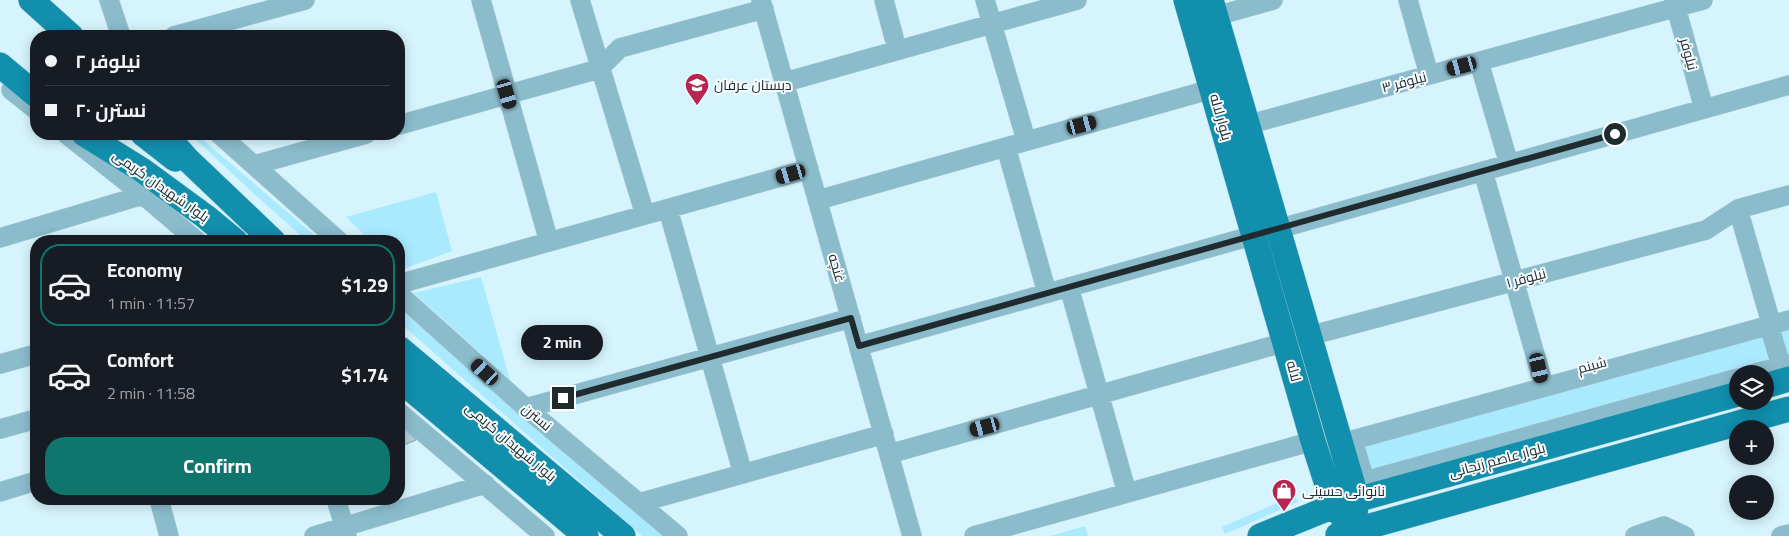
<!DOCTYPE html>
<html lang="en">
<head>
<meta charset="utf-8">
<style>
	:root { --surface:#171b24; --page:#242831; --text:#f1f3f6; --muted:#9ea1a6; --line:#363941; --accent:#0f766e }
	body { margin:0; font-family:Georgia,Cairo,serif; background:var(--page); color:var(--text); height:100vh; display:flex; flex-direction:column; font-size:19px; white-space:nowrap }
	* { box-sizing:border-box; margin:0 }
	p { font-size:16px; color:var(--muted) }
	.icon { flex:none; width:28px; height:28px; fill:none; stroke:currentColor; stroke-width:2; stroke-linecap:round; stroke-linejoin:round }
	.map { position:relative; flex:1; overflow:hidden }
	.side { position:absolute; left:30px; top:235px; width:375px; height:270px; display:flex; flex-direction:column; background:var(--surface); border-radius:20px; box-shadow:0 2px 12px #0003 }
	.side>* { flex:none }
	.top-card { position:absolute; left:30px; top:30px; width:375px; height:110px; border-radius:20px; box-shadow:0 2px 12px #0003; display:grid; align-content:center; height:110px; padding:0 15px; background:var(--surface) }
	.tools { position:absolute; left:1729px; top:365px; display:grid; gap:10px }
	.tools a { display:grid; place-items:center; width:45px; height:45px; border-radius:50%; background:var(--surface); box-shadow:0 2px 12px #0003; font-size:25px }
	.end { position:absolute; width:22px; height:22px; margin:-11px; border:6px solid #202b2f; background:#fff; box-shadow:0 0 0 2px #fff }
	.from { border-radius:50% }
	.bubble { position:absolute; height:35px; border-radius:18px; background:var(--surface); box-shadow:0 2px 12px #0003; font-size:16px; font-weight:700; line-height:35px; text-align:center }
	.car { position:absolute; width:15px; height:30px; margin:-15px -8px; border-radius:6px; box-shadow:0 0 4px 1px #0007; background:linear-gradient(#222 24%,#8ab4d8 0 40%,#222 0 76%,#8ab4d8 0 86%,#222 0) }
	.top-card b { display:flex; align-items:center; gap:18px; height:48px; font-size:19px }
	.top-card b+b { border-top:1px solid var(--line) }
	.top-card i { width:12px; height:12px; background:var(--text) }
	ul { padding:9px 0 0; list-style:none }
	li { display:flex; align-items:center; gap:15px; height:82px; margin:0 10px 8px; padding:0 5px; border:2px solid transparent; border-radius:20px }
	li div { flex:1 }
	li b { display:block; font-size:19px }
	li em { font-style:normal; font-weight:700 }
	li.on { border-color:var(--accent) }
	li>.icon { width:45px; height:45px; stroke-width:1.5 }
	.action { display:flex; gap:10px; margin-top:auto; padding:10px 15px }
	.action a { flex:1; height:58px; border-radius:20px; background:var(--accent); color:#fff; font-size:20px; font-weight:700; line-height:58px; text-align:center }
	.map>svg:first-child { display:block }
</style>
</head>
<body>
<div class="map">
<svg width="1789" height="536" viewBox="0 0 1789 536">
	<rect width="100%" height="100%" fill="#d6f4fd"/>
	<!-- green -->
	<path fill="#aaeafe" d="M190,134H196L321,241H307L252,192Z
		M436,192L452,251L401,270L399,267V241H371L346,217Z
		M481,277L510,380L414,293Z
		M399,308L666,536H642L399,322Z
		M1789,323V357L1369,473L1360,442Z
		M1295,495L1298,502L1225,534L1222,527Z
		M1085,526L1088,536H1050Z"/>
	<!-- building -->
	<path fill="#b5d1db" stroke="#8aa6af" d="M399,424L416,440L399,447Z"/>
	<g fill="none" stroke-linecap="round" stroke-linejoin="round">
		<defs>
			<path id="minor" d="M109,0L121,36
				M481,0L549,242
				M580,0L645,215
				M761,0L912,536
				M884,0L894,38
				M985,0L1026,140
				M1408,0L1429,75
				M1674,0L1704,109
				M1216,16L1273,0
				M174,36L305,0
				M1479,62L1509,164
				M785,82L1077,0
				M11,90L36,110
				M399,125L599,69L620,48L764,9
				M1247,125L1703,0
				M66,134L143,195L197,241
				M219,134L339,241
				M1006,147L1047,293
				M254,165L366,134
				M1483,171L1542,379
				M818,200L1212,89
				M668,209L743,474
				M1738,209L1769,316
				M1278,229L1789,85
				M0,238L143,195
				M399,284L809,169
				M1069,287L1127,493
				M399,294L526,408L678,536
				M1769,325L1781,366
				M1309,336L1706,230L1738,209L1789,195
				M859,346L1255,235
				M0,364L36,354
				M1752,374L1789,364
				M1738,378L1365,481L1353,440L1789,320
				M526,408L851,318
				M399,412L545,536
				M0,429L36,419
				M889,454L1286,342
				M0,492L36,481
				M159,499L169,536
				M336,499L347,536
				M639,503L884,434
				M314,536L485,484
				M974,536L1313,441
				M1635,536L1664,526L1685,536
				M1781,536L1789,534"/>
			<path id="major" d="M31,0L71,36
				M1186,0L1313,441L1334,506L1353,530
				M1211,0L1357,499L1353,530
				M0,65L36,95
				M84,134L142,170L206,217L235,241
				M143,134L175,159
				M165,134L187,159L273,241
				M399,348L623,536
				M399,379L586,536
				M1765,386L1789,379
				M1338,535L1789,409
				M1260,536L1334,506L1738,394"/>
		</defs>
		<!-- minor casing -->
		<use href="#minor" stroke="#b5d0d8" stroke-width="20"/>
		<!-- major casing -->
		<use href="#major" stroke="#b5d0d8" stroke-width="26"/>
		<!-- minor -->
		<use href="#minor" stroke="#8bbccc" stroke-width="19"/>
		<!-- major -->
		<use href="#major" stroke="#118fad" stroke-width="25"/>
	</g>
	<g fill="none" stroke-linecap="round" stroke-linejoin="round">
		<!-- route -->
		<path stroke="#202b2f" stroke-width="6" d="M563,398L851,318L859,346L1615,134"/>
	</g>
	<!-- icons -->
	<defs>
		<symbol id="school-pin" viewBox="-11 -11 22 30"><path d="M0 17L-7.5 6A9.5 9.5 0 1 1 7.5 6Z" fill="#b62650" stroke="#f6fcfe"/><path d="M0-5L7-2L0 1L-7-2ZM-4 1L0 2.5L4 1V4Q0 6-4 4Z" fill="#fff"/></symbol>
		<symbol id="shop-pin" viewBox="-11 -11 22 30"><path d="M0 17L-7.5 6A9.5 9.5 0 1 1 7.5 6Z" fill="#b62650" stroke="#f6fcfe"/><path d="M-5-2.5h2.3a2.7 3.5 0 0 1 5.4 0H5L5.5 6h-11ZM-1.5-2.5h3a1.5 2.3 0 0 0-3 0Z" fill="#fff"/></symbol>
	</defs>
	<g fill-rule="evenodd">
		<use href="#school-pin" x="683" y="71" width="28" height="38"/>
		<use href="#shop-pin" x="1270" y="477" width="28" height="38"/>
	</g>
	<g text-anchor="middle" dominant-baseline="central" stroke-width="4" stroke-linejoin="round" paint-order="stroke">
		<!-- street labels -->
		<g font-size="14" fill="#202b2f" stroke="#f6fcfe">
			<text transform="translate(1689 54) rotate(75)">نیلوفر</text>
			<text transform="translate(1404 82) rotate(-15)">نیلوفر ۳</text>
			<text transform="translate(1221 117) rotate(74)">بلوار لاله</text>
			<text transform="translate(161 186) rotate(35)">بلوار شهیدان کریمی</text>
			<text transform="translate(837 268) rotate(74)">غنچه</text>
			<text transform="translate(1526 278) rotate(-15)">نیلوفر ۱</text>
			<text transform="translate(1592 365) rotate(-15)">شبنم</text>
			<text transform="translate(1294 371) rotate(75)">لاله</text>
			<text transform="translate(537 417) rotate(40)">نسترن</text>
			<text transform="translate(511 442) rotate(40)">بلوار شهیدان کریمی</text>
			<text transform="translate(1497 460) rotate(-15)">بلوار عاصم زنجانی</text>
		</g>
		<!-- poi labels -->
		<g font-size="14" fill="#202b2f" stroke="#f6fcfe" text-anchor="start">
			<text x="714" y="85">دبستان عرفان</text>
			<text x="1302" y="491">نانوائی حسینی</text>
		</g>
	</g>
</svg>
<div class="tools">
<a><svg class="icon" aria-label="layers" viewBox="0 0 24 24"><path d="M12 4l9 5-9 5-9-5zM3 14l9 5 9-5"/></svg></a>
<a>+</a>
<a>−</a>
</div>
<i class="end from" style="left:1615px;top:134px"></i>
<i class="end" style="left:563px;top:398px"></i>
<div class="bubble" style="left:521px;top:325px;width:82px">2 min</div>
<i class="car" style="left:1462px;top:66px;rotate:255deg"></i>
<i class="car" style="left:507px;top:94px;rotate:164deg"></i>
<i class="car" style="left:1082px;top:125px;rotate:75deg"></i>
<i class="car" style="left:791px;top:174px;rotate:254deg"></i>
<i class="car" style="left:1539px;top:368px;rotate:167deg"></i>
<i class="car" style="left:485px;top:372px;rotate:312deg"></i>
<i class="car" style="left:985px;top:427px;rotate:255deg"></i>
<div class="top-card">
<b><i class="from"></i>نیلوفر ۲</b>
<b><i></i>نسترن ۲۰</b>
</div>
<section class="side">
<ul>
<li class="on"><svg class="icon" aria-label="car" viewBox="0 0 24 24"><path d="M5 17H2v-5l4-1 3-4h7l3 4 3 1v5h-3M9 17h6M6 11h13"/><circle cx="7" cy="17" r="2"/><circle cx="17" cy="17" r="2"/></svg><div><b>Economy</b><p>1 min · 11:57</p></div><em>$1.29</em></li>
<li><svg class="icon" aria-label="car" viewBox="0 0 24 24"><path d="M5 17H2v-5l4-1 3-4h7l3 4 3 1v5h-3M9 17h6M6 11h13"/><circle cx="7" cy="17" r="2"/><circle cx="17" cy="17" r="2"/></svg><div><b>Comfort</b><p>2 min · 11:58</p></div><em>$1.74</em></li>
</ul>
<div class="action"><a>Confirm</a></div>
</section>
</div>
</body>
</html>
